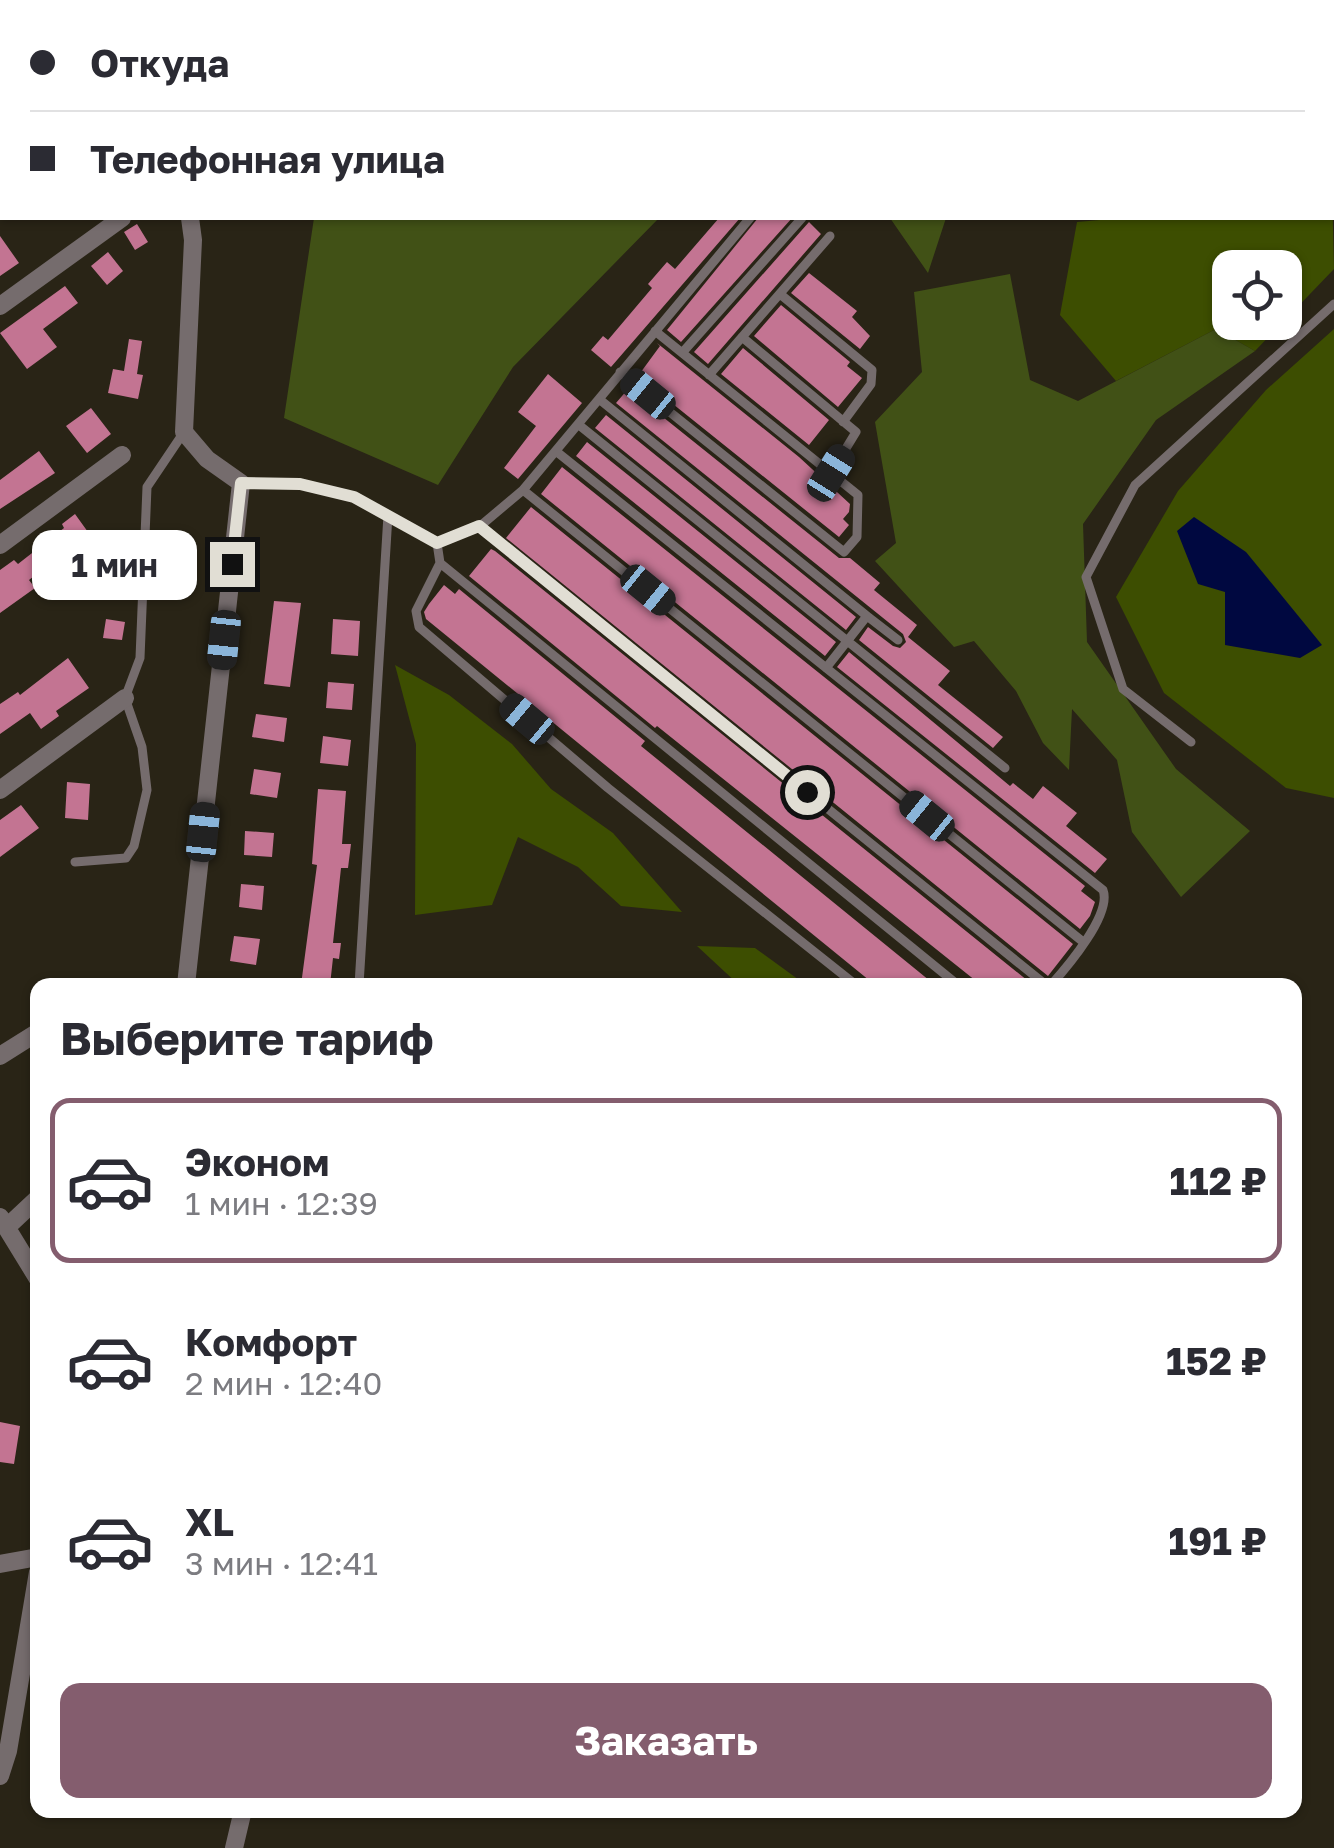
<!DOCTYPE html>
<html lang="ru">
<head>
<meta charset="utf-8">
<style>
	:root { --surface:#fff; --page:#f2f2f3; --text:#2b2b33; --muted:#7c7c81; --line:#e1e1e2; --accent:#845d6e }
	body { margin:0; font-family:"Golos Text",sans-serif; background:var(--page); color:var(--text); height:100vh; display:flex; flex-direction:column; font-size:38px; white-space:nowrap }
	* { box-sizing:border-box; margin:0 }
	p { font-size:32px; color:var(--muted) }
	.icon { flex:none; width:55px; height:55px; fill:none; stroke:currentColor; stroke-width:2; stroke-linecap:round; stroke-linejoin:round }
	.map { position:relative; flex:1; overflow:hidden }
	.details { position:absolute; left:30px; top:978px; width:1272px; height:840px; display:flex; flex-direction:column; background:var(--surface); border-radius:20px; box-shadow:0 2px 8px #0004 }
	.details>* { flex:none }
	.top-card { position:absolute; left:0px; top:0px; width:1335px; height:220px; box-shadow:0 2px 8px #0004; display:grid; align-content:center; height:220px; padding:0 30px; background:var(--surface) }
	.controls { position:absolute; left:1212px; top:250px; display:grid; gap:20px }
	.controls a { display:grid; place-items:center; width:90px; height:90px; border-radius:20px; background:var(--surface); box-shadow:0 2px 8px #0004; font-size:50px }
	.end { position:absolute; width:45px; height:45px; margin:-22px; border:12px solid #e1ded4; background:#111; box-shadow:0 0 0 5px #111 }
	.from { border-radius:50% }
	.bubble { position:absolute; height:70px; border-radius:20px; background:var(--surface); box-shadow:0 2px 8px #0004; font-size:32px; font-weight:700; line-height:70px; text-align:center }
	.car { position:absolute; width:30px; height:60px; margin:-30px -15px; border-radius:12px; box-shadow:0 0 8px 2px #0007; background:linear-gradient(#222 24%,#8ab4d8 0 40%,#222 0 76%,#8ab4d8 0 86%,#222 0) }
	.top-card b { display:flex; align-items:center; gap:35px; height:95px; font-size:38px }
	.top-card b+b { border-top:2px solid var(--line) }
	.top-card i { width:25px; height:25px; background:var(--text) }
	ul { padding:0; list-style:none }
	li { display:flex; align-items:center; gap:30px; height:165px; margin:0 20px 15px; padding:0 10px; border:5px solid transparent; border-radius:20px }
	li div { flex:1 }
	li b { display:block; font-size:38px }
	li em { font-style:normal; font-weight:700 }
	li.current { border-color:var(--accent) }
	li>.icon { width:90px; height:90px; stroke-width:1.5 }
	h2 { padding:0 30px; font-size:45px; line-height:120px }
	.cta { display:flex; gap:20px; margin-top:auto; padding:20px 30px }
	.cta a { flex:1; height:115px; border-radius:20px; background:var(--accent); color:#fff; font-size:40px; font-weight:700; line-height:115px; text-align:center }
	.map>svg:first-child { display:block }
</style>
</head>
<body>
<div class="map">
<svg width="1334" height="1848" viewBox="0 0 1334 1848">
	<rect width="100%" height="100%" fill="#292416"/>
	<!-- green -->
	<path fill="#3d4e01" d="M1332,186L1334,269L1285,320V268H1230V322L1282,323L1255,351L1216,329L1116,381L1060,315L1077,222L1123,218H1332Z
		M1334,329V798L1286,788L1164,693L1116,597L1178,491L1266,390Z
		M395,665L449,695L512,744L551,789L613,833L682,912L621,906L578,867L518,837L492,905L415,915L416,744Z
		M697,946L755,948L806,985H739Z"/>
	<!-- forest -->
	<path fill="#415116" d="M443,0H1127L1130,2H444Z
		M314,218H659L513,367L438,485L284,418Z
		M890,218H946L928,273Z
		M1010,274L1030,380L1078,401L1216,329L1255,351L1156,420L1083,524L1087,642L1176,769L1250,831L1181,897L1132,832L1117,760L1072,709L1069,770L1043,743L1016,691L974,641L954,647L875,561L896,543L875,422L922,372L914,292Z"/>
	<!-- water -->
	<path fill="#000840" d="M1194,517L1246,552L1322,645L1300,658L1225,645V592L1198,584L1177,531Z"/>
	<!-- building -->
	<path fill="#c37492" d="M719,218H740L611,367L591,350L603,336L608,340L652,288L648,284L667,262L675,269Z
		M758,218H792L681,342L667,330Z
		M809,222L821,234L708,364L694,352Z
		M137,224L148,242L135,250L124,232Z
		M0,236L19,263L0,276Z
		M108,252L123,271L107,285L91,266Z
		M809,273L857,311L852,317L870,336L860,349L791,293Z
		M65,286L78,303L43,329L57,347L27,369L0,333Z
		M781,305L850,362L847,366L862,378L838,407L754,336Z
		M129,339L142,341L137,374L143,375L138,399L108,393L113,369L124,371Z
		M657,343L799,457L850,504L849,512L843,519L849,525L839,537L638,376L660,346Z
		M743,348L829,420L809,445L721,374Z
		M548,374L582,403L518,479L504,468L536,426L518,412Z
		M628,389L839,558H850L880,583L874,590L917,625L908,637L950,671L938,685L1003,737L993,748L859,640L868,627L893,646L900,648L906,642L903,634L616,403Z
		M91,408L111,434L87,453L66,426Z
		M606,415L856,617L846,630L595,428Z
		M587,442L836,642L825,656L576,456Z
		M39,451L55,473L0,509V480Z
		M562,467L1085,886L1081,891L1095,902L1090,916L1080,929L541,494Z
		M531,507L1073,944L1048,976L506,538Z
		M75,514L93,539L80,549L76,543L29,580L35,588L0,613V570L14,560L18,564L64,528L62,524Z
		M491,549L495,551L1033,985H981L657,726L655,728L469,576Z
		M444,585L455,594L459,589L645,741L641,746L935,985H875L426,619L424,612L429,604Z
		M274,601L301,603L290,687L264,684Z
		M106,619L125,622L122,640L103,638Z
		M333,619L360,621L358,656L331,654Z
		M849,652L1010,786L1013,783L1033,799L1043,786L1077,813L1066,826L1107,859L1095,873L837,667Z
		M68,658L89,688L56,711L59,716L41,729L30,713L0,734V704L18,692L20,695Z
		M328,682L354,684L352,710L326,708Z
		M256,714L287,718L284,742L252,737Z
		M323,736L351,740L348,766L320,763Z
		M254,769L281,773L277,798L250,794Z
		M67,782L90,784L88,820L65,818Z
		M318,789L346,791L342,844H351L348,868H341L333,943H341L339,959L333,958L330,985H301L317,865L312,864Z
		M21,805L39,828L0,857V820Z
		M245,831L274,833L272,857L244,855Z
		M241,884L264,886L262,910L239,907Z
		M234,936L260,939L256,965L230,961Z
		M0,1422L20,1426L14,1464L0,1462Z"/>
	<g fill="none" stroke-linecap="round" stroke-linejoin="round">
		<!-- lane -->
		<path stroke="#756c6d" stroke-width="9" d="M780,294L872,370L871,384L843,422
			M742,337L856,432L831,473
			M682,353L802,218
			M620,372L844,552L857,537L858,495L655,331
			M709,375L830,236
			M599,399L867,616L826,668
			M579,425L1005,768
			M557,452L1103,890C1112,914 1068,966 1051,985
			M241,483H300L354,497L437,543L479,527L523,490L750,218
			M523,490L1082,941
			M479,527L1046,985
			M437,543L440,563L958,985
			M440,563L416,611L419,627L608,788L856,985
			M867,616L898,640
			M1191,742L1123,689L1086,577L1135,485L1334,304
			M75,862L126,858L134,846L147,790L142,747L125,698L140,658L147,487L184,432
			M359,985L388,515"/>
		<!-- street -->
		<path stroke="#756c6d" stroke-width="18" d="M25,0L27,2
			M0,62L2,60
			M0,306L122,218
			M0,545L122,455
			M0,790L125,698
			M186,985L241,483L207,459L184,432L193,240L190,218
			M0,1056L38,1032
			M0,1217L38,1279
			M7,1227L38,1198
			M0,1564L38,1557
			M0,1776L8,1751L38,1572
			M234,1848L243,1810"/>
	</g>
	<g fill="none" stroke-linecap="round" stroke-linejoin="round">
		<!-- route -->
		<path stroke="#e1ded4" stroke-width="12" d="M232,564L241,483L300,484L354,497L437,543L479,526L807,792"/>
	</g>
</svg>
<div class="controls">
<a><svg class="icon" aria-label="locate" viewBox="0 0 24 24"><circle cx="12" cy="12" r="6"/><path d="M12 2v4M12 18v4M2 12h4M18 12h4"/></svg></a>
</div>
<i class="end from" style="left:807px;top:792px"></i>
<i class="end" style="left:232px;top:564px"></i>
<div class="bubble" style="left:32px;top:530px;width:165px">1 мин</div>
<i class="car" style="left:648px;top:394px;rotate:309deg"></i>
<i class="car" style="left:831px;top:473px;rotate:32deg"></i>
<i class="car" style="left:648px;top:590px;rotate:129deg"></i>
<i class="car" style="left:224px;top:640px;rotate:186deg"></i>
<i class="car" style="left:527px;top:719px;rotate:310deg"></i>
<i class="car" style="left:927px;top:816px;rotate:309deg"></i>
<i class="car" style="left:203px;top:832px;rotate:6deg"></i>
<div class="top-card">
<b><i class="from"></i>Откуда</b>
<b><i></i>Телефонная улица</b>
</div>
<section class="details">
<h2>Выберите тариф</h2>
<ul>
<li class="current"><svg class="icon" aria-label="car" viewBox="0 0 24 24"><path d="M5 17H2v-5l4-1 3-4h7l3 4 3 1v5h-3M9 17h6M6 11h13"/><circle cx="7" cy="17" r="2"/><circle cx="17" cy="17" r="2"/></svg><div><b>Эконом</b><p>1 мин · 12:39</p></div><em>112 ₽</em></li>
<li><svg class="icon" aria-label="car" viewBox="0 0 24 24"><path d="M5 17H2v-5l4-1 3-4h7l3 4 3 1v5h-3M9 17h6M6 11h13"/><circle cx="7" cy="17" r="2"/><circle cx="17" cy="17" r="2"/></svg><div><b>Комфорт</b><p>2 мин · 12:40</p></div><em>152 ₽</em></li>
<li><svg class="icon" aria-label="car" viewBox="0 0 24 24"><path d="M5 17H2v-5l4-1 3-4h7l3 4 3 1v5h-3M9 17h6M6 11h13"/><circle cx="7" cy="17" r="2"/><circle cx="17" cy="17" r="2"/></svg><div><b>XL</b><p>3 мин · 12:41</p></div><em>191 ₽</em></li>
</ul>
<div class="cta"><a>Заказать</a></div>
</section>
</div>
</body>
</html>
